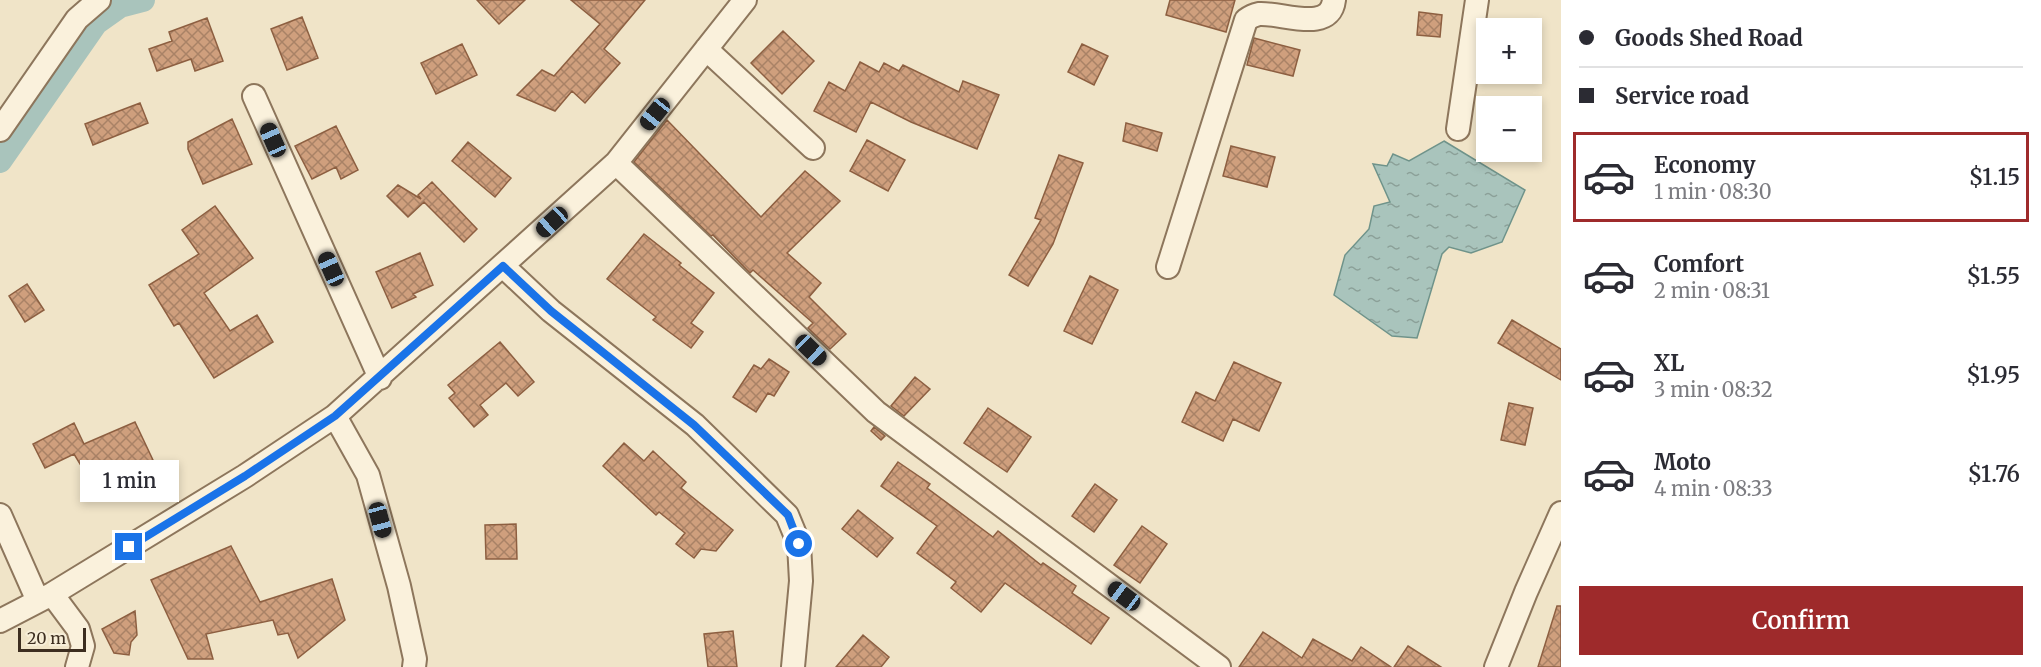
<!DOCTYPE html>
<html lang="en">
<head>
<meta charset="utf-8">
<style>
	:root { --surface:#fff; --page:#f7f7f7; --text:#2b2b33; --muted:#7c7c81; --line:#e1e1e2; --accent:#9e2a2b }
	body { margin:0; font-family:Merriweather,serif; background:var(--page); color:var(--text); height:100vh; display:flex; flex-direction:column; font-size:22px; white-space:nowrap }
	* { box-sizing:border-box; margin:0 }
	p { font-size:20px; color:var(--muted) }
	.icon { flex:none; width:33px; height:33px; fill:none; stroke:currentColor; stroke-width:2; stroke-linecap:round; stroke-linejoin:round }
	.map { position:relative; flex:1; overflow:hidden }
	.details { display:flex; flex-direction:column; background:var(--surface); width:480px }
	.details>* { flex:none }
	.top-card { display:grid; align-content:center; height:132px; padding:0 18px; background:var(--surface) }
	.controls { position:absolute; left:1476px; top:18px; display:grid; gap:12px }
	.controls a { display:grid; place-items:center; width:66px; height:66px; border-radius:0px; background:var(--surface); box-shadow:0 3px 9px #0003; font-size:30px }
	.scale { position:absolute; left:18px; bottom:15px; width:68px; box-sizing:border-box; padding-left:6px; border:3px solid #3d2e20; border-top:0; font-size:16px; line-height:21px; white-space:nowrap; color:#3d2e20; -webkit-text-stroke:4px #f7eed8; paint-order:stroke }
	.end { position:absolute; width:27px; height:27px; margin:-14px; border:8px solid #1a73e8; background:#fff; box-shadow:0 0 0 3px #fff }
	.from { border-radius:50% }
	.bubble { position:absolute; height:42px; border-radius:0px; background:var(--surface); box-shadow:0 3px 9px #0003; font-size:20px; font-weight:600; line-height:42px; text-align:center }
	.car { position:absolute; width:18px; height:36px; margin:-18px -9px; border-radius:8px; box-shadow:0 0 4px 2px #0007; background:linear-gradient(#222 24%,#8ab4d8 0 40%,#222 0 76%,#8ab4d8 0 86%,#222 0) }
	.top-card b { display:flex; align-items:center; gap:21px; height:57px; font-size:22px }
	.top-card b+b { border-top:2px solid var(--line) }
	.top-card i { width:15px; height:15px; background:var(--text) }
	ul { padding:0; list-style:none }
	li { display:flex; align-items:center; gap:18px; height:90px; margin:0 12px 9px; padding:0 6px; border:3px solid transparent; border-radius:0px }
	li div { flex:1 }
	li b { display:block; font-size:22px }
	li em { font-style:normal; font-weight:600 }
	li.on { border-color:var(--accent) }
	li>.icon { width:54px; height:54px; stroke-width:1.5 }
	.cta { display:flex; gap:12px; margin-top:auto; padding:12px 18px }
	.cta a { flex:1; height:69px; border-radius:0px; background:var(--accent); color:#fff; font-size:24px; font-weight:600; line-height:69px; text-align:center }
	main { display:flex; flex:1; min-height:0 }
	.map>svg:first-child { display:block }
</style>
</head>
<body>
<main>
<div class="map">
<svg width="1561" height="667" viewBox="0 0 1561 667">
	<defs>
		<pattern id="water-ripples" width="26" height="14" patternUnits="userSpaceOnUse" patternTransform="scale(1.5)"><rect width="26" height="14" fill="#a9c4bc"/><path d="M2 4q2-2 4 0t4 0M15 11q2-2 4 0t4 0" fill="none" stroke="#8ba098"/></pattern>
		<pattern id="building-cross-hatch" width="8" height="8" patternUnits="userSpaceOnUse" patternTransform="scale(1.5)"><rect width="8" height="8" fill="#cf9f7d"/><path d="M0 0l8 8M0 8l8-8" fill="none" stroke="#a98266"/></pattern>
	</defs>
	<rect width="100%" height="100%" fill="#f0e4c8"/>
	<!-- water -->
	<path fill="url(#water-ripples)" stroke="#6f938a" stroke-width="1.5" d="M1444,141L1525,190L1502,242L1471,253L1449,247L1442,254L1417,338L1392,336L1334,295L1345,255L1369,229L1374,206L1390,202L1373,164L1387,166L1393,154L1409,161Z"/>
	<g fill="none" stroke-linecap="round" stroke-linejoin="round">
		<!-- canal -->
		<path stroke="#a9c4bc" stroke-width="24" d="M0,161L96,23L120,6L143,0"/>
	</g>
	<!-- building -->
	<path fill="url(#building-cross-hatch)" stroke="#8d5f41" stroke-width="1.5" d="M477,0H525L499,24Z
		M571,0H645L604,49L620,63L585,103L572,91L555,111L517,95L542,70L554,76L600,24Z
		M1170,0H1235L1226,32L1166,15Z
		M1419,12L1442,15L1440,37L1417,35Z
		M302,17L318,58L287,70L271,29Z
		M207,18L223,61L195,71L191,59L157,71L149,49L172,41L169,32Z
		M783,31L814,61L782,94L751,63Z
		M1254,38L1300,50L1293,76L1247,65Z
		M462,44L477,75L436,94L421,63Z
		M1082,44L1108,56L1094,85L1068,72Z
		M860,62L879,72L884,63L899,71L903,65L959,92L963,81L999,95L977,149L911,122L871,102L856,132L814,111L829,82L845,91Z
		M140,103L148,123L93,145L85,124Z
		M232,119L252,164L203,184L188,149V142Z
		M667,120L761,217L805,171L840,201L787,253L821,283L809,297L846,334L830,349L808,328L813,323L753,270L750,273L713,235L711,236L634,162Z
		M1126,123L1162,133L1157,151L1123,141Z
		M336,126L358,170L341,179L336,167L312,179L295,146Z
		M867,140L905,160L888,191L850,171Z
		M468,142L511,178L495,197L452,161Z
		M1231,146L1275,157L1267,187L1223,176Z
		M1059,155L1083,163L1053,244L1028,286L1009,275L1041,220L1035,218Z
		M432,182L477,229L464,242L424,202L408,217L387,196L398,185L421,199L418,195Z
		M215,206L253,258L204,293L230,331L257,315L273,342L214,378L179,323L174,326L149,285L199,254L182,230Z
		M644,234L681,263L679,265L714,293L691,323L703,332L691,348L653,320L656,317L607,279Z
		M420,253L433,285L413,294L416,297L392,308L376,272Z
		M1090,276L1118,290L1092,344L1064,331Z
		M27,284L44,310L25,322L9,296Z
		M1512,320L1561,349V380L1498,343Z
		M500,342L534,382L518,396L506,383L480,405L488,415L474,427L449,398L455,393L448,385Z
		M769,359L789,372L774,396L768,393L756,412L733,397L754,365L761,369Z
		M1234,362L1281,383L1259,431L1233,419L1223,441L1182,422L1196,392L1215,401Z
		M915,377L930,389L904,416L891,406Z
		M1509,403L1533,408L1525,445L1501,440Z
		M988,408L1031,437L1007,472L964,443Z
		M135,422L160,475L147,490L119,466L91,482L74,454L45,468L33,444L74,423L84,444Z
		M874,427L885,436L881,440L871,431Z
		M624,443L644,461L653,451L686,482L681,488L733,530L716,551L701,549L694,558L676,544L685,533L659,512L656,515L603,466Z
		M898,462L930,484L927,488L993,537L998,531L1041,565L1043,563L1076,586L1072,593L1109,618L1091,644L1005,583L981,612L951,588L956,582L917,553L937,526L881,486Z
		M1095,484L1117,500L1094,532L1072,516Z
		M858,510L893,538L877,557L842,529Z
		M516,524L517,559H486L485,525Z
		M1142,526L1167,544L1140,583L1114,565Z
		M231,546L260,602L332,579L345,620L298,658L288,633L278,635L273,620L206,634L213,659H188L151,580Z
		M1557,606H1561V667H1538Z
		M135,611L137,635L131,642L129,655L114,653L102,629Z
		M733,631L737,667H708L704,634Z
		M1263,632L1302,658L1313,639L1352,661L1361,647L1391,667H1239Z
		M863,635L889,657L881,667H836Z
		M1408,646L1441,667H1394Z"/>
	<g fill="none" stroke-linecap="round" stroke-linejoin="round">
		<defs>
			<path id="minor" d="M706,49L813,148
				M254,96L380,378
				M1458,129L1477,0
				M0,130L77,19L99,0
				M616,163L876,412L1219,667
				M503,266L551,311L695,425L787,515L799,544L801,581L793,667
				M1168,267L1246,20C1250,17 1254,15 1259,14C1281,12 1330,34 1334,0
				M335,416L368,475L399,586L415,659L414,667
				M0,515L38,601
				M52,594L78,629L83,646L77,667
				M0,621L52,594L245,476L335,416L616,163L745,0
				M1496,667L1526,592L1561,513"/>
		</defs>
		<!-- minor casing -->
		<use href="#minor" stroke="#8d765c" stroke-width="26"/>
		<!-- minor -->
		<use href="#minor" stroke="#faf1dc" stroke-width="22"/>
	</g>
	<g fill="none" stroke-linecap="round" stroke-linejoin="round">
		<!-- route -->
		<path stroke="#1a73e8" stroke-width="8" d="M129,547L245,476L335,416L503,266L551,311L694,425L788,515L799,544"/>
	</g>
</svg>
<div class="controls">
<a>+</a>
<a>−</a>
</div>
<div class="scale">20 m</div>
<i class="end from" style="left:799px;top:544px"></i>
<i class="end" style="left:129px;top:547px"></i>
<div class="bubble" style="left:80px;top:460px;width:99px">1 min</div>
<i class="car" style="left:655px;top:114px;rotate:219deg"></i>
<i class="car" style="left:273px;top:140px;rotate:336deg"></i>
<i class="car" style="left:552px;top:222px;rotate:228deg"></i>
<i class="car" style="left:331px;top:269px;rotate:336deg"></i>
<i class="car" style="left:811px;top:350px;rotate:134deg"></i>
<i class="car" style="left:380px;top:520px;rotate:165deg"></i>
<i class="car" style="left:1124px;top:596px;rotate:307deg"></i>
</div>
<section class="details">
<div class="top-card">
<b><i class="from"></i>Goods Shed Road</b>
<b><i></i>Service road</b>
</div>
<ul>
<li class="on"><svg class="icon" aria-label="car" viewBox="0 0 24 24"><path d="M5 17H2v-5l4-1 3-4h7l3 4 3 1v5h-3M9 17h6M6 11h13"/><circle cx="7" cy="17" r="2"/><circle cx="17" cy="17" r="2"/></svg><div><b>Economy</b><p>1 min · 08:30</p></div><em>$1.15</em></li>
<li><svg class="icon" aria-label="car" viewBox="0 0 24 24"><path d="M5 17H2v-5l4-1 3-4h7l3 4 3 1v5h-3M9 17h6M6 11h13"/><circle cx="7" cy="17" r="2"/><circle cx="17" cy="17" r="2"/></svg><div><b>Comfort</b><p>2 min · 08:31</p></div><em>$1.55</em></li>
<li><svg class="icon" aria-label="car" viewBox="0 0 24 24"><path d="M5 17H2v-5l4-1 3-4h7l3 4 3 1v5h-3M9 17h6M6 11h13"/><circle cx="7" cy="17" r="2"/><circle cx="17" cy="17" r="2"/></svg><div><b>XL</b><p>3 min · 08:32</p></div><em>$1.95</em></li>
<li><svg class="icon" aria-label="car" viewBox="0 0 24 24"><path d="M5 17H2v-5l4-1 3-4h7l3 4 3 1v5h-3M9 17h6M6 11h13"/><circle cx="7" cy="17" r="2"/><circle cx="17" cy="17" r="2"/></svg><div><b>Moto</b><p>4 min · 08:33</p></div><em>$1.76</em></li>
</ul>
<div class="cta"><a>Confirm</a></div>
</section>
</main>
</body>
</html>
